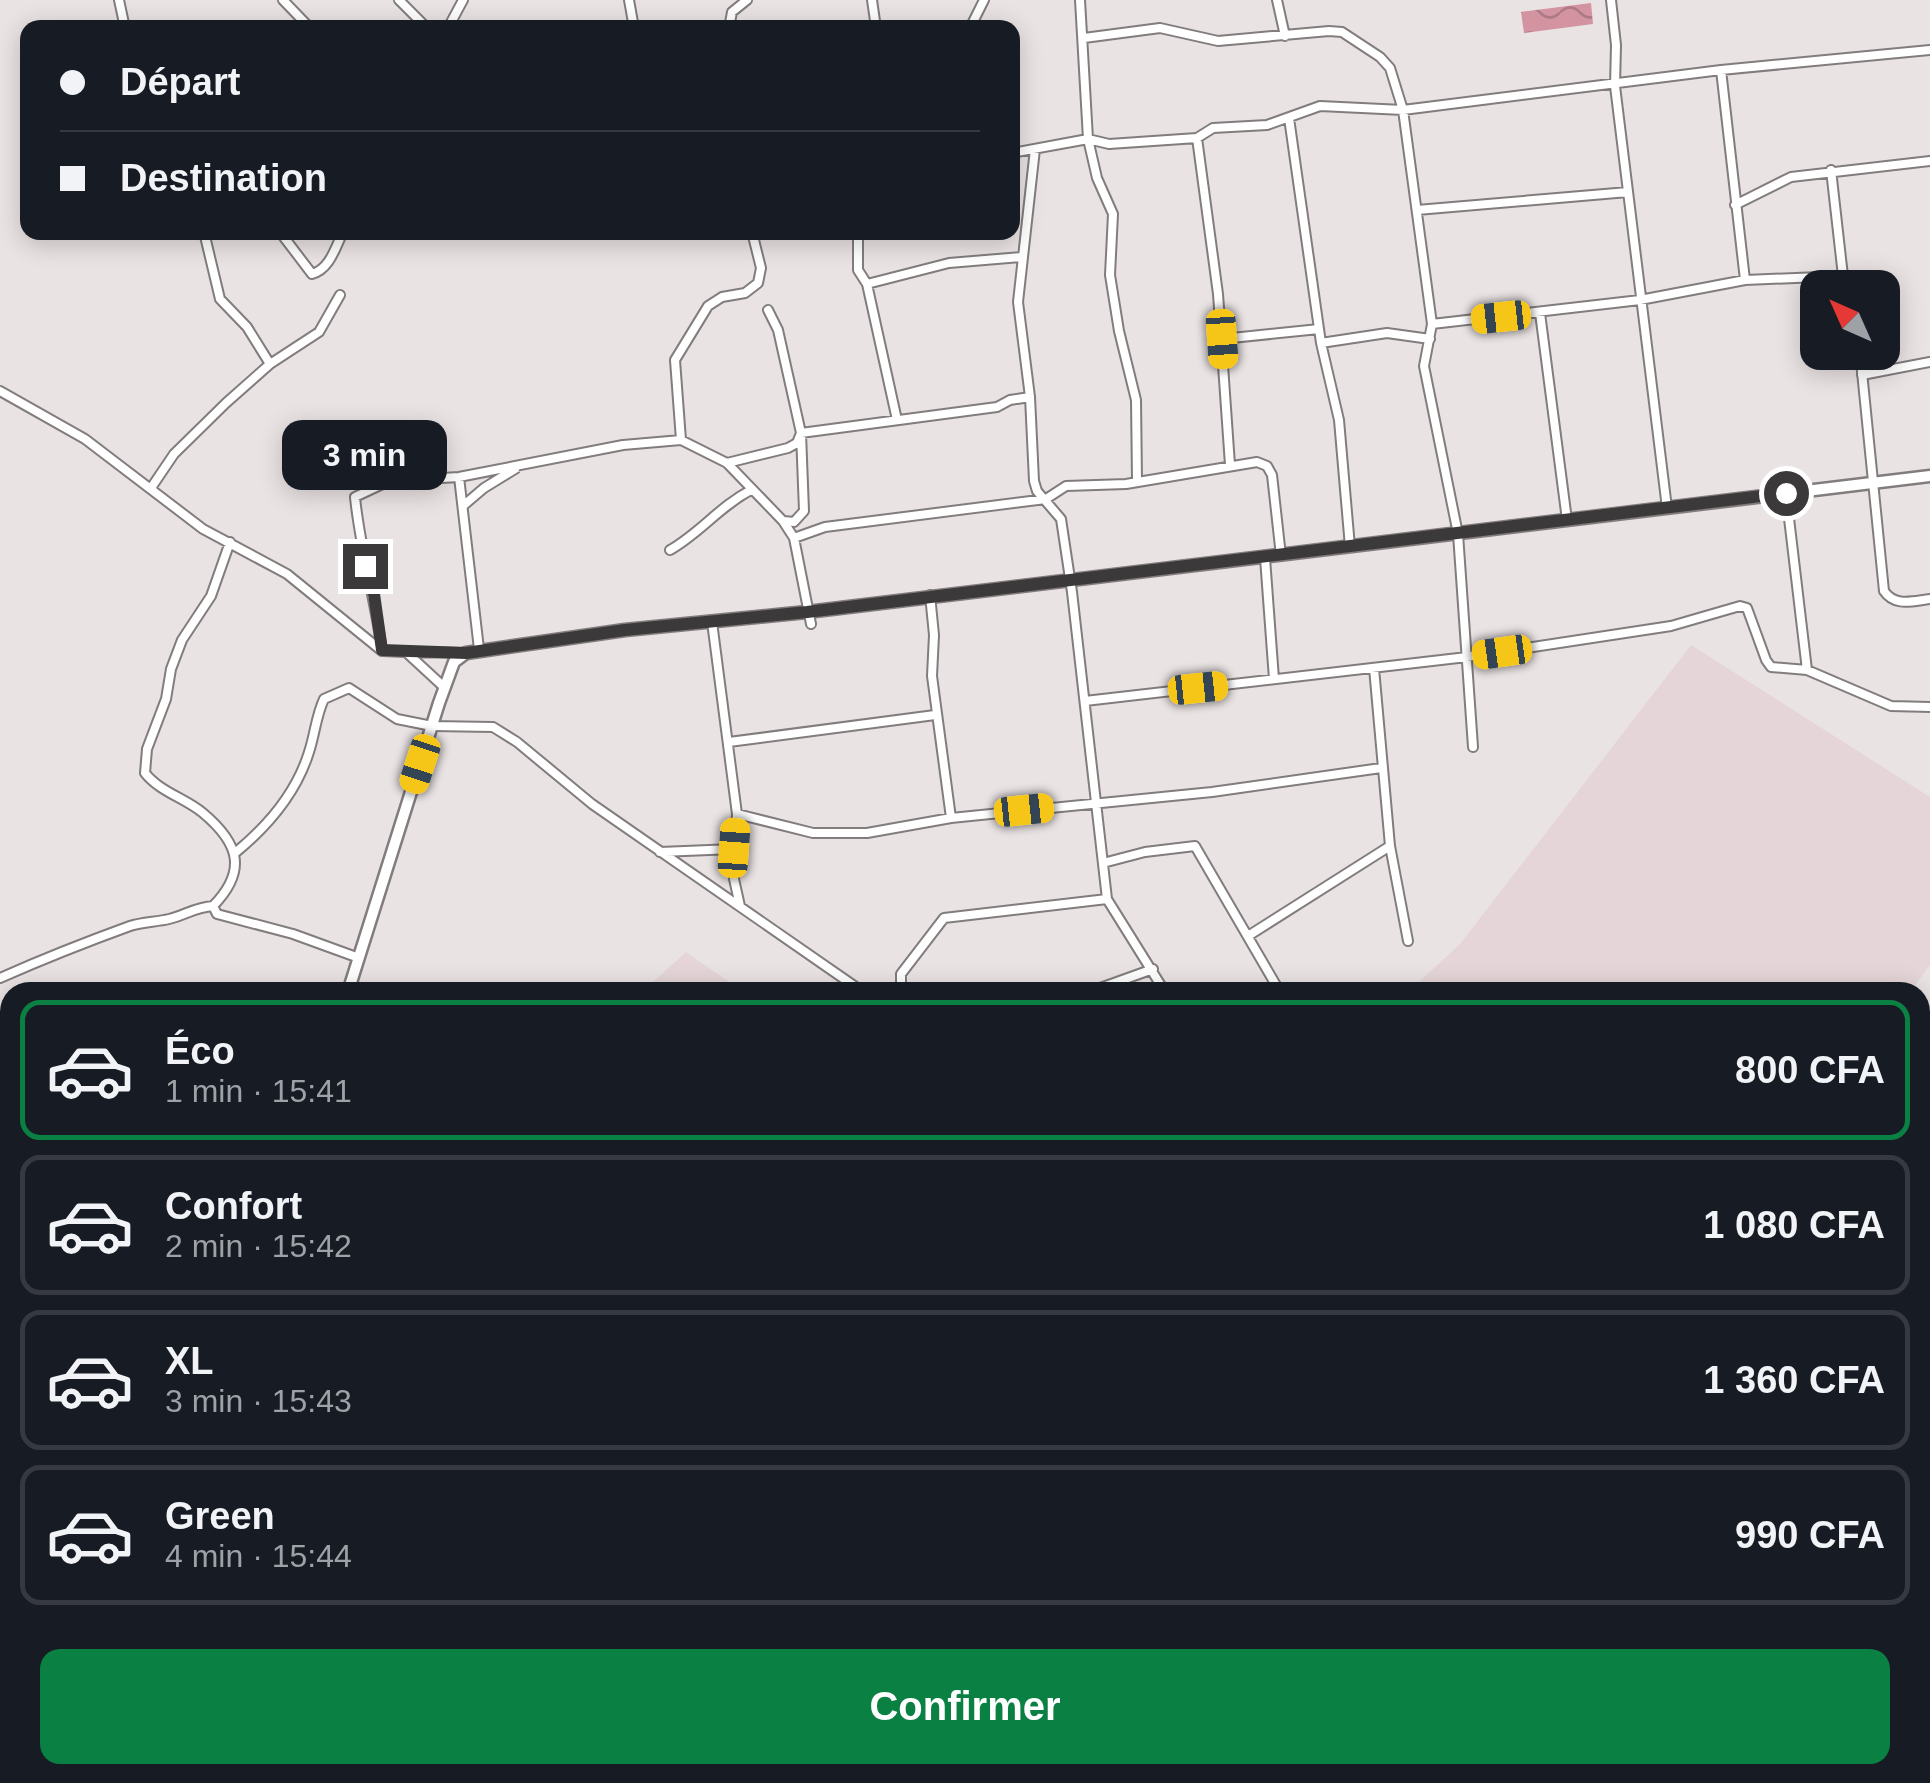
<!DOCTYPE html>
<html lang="fr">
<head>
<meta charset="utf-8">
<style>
	:root { --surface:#171b24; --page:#20242c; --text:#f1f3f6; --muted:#9ea1a6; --line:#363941; --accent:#0b8043 }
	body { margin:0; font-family:Arial,sans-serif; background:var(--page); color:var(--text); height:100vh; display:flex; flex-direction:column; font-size:38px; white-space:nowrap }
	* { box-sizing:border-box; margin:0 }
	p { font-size:32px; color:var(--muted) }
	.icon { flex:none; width:55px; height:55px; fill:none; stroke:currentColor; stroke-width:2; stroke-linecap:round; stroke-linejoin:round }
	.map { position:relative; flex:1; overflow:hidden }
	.sheet { position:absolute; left:0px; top:982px; width:1930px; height:802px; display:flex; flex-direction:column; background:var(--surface); border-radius:30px 30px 0 0; box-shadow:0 5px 25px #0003 }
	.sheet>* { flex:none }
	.top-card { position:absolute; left:20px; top:20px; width:1000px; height:220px; border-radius:20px; box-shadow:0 5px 25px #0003; display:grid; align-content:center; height:220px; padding:0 40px; background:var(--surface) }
	.needle { width:65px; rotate:315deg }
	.controls { position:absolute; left:1800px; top:270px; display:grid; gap:20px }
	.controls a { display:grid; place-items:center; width:100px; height:100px; border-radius:20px; background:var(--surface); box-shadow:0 5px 25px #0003; font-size:50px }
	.end { position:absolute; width:45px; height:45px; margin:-22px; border:12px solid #3c393a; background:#fff; box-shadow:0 0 0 5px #fff }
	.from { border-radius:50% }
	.bubble { position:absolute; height:70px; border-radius:20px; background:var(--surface); box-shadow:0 5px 25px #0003; font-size:32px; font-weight:600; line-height:70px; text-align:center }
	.car { position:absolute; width:30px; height:60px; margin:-30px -15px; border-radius:12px; box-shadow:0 0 8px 2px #0007; background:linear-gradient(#f5c518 24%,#345 0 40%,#f5c518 0 76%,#345 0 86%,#f5c518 0) }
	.top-card b { display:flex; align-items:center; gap:35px; height:95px; font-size:38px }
	.top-card b+b { border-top:2px solid var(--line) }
	.top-card i { width:25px; height:25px; background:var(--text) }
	ul { padding:18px 0 0; list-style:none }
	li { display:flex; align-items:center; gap:30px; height:140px; margin:0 20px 15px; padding:0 20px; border:5px solid var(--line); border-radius:20px }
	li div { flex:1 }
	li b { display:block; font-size:38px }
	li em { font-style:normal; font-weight:600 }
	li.selected { border-color:var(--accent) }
	li>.icon { width:90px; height:90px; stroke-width:1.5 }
	.primary-button { display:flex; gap:20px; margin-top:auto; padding:20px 40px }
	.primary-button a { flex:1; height:115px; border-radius:20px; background:var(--accent); color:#fff; font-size:40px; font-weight:600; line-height:115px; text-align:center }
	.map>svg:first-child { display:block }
</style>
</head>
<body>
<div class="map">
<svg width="1930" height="1783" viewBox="0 0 1930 1783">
	<defs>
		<pattern id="forest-crowns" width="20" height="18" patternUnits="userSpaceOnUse" patternTransform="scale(2.5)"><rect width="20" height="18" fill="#cd8d9b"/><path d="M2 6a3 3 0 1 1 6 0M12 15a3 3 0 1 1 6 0" fill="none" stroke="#a8747f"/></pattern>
		<pattern id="water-waves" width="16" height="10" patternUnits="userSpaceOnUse" patternTransform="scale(2.5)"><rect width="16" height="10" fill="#d393a1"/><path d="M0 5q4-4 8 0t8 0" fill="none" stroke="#ac7984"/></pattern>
	</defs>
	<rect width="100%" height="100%" fill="#eae3e4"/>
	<!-- built -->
	<path fill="#e5d5d8" d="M1691,645L1930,797V965L1910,992H1408L1460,944Z
		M686,952L744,992H642Z"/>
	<!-- forest -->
	<path fill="url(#forest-crowns)" d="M801,1775H1290L1291,1783H798Z"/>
	<!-- water -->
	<path fill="url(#water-waves)" d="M1591,3L1593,24L1524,33L1521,12Z"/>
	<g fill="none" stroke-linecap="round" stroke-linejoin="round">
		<defs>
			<path id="street" d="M119,0L125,28
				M283,0L310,28
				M399,0L427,28
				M629,0L634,28
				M872,0L876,28
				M1080,0L1088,139L1097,178L1113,214L1110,275L1119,331L1136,400L1137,480
				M1277,0L1285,36
				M1611,0L1616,45L1615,86L1667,508
				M448,28L463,0
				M729,28L732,12L747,0
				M970,28L984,0
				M1084,38L1160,28L1218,41L1329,31L1342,32L1380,57L1390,68L1403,110L1432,324L1424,366L1458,534L1473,747
				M1721,70L1745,280
				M1289,118L1321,343L1339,420L1350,547
				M1197,138L1218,294L1230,465
				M1035,149L1018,302L1030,397L1034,481L1037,491L1061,519L1072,592L1107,899L1165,992
				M1012,153L1088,139L1109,144L1197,138L1213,128L1267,125L1320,106L1403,110L1721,70L1930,50
				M1831,170L1843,276L1853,288
				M1735,205L1791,177L1930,161
				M1417,210L1628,192
				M204,232L220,299L247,327L270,364
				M280,232L312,274C330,269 335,248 343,232
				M858,232V270L867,284L897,420
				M867,284L949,263L1021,257
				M1540,313L1567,520
				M1432,324L1640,300L1745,280L1843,276
				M1222,339L1319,329
				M1321,343L1387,333L1430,339
				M1860,352L1884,591C1895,607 1912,601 1930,599
				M1862,375L1930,362
				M0,391L85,439L203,529L287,574L382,651L406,652L445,688
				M681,440L675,360L708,306L722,297L745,293L758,283L761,268L752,232
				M727,463L788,448L797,443L801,433L778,330L768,310
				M459,477L479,649
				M151,488L174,454L226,403L270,364L319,332L340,295
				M1786,493L1807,670
				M464,505L484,488L515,469
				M784,521L794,522L804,511L801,433L997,407L1010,400L1030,397
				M794,538L825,527L1046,499L1066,486L1126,484L1257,462L1267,466L1272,475L1281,556
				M670,550C700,533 720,506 751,490
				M1265,558L1274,679
				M930,595L934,635L932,676L951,818
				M712,622L737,814L734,879L740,906
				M382,651C375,598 360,549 355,497L389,481L459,477L623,445L681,440L727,463L783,521L794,538L811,624
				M406,652L466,653
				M1374,668L1390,846L1408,941
				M1085,701L1467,657L1671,626L1740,606L1747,608L1766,660L1771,667L1807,670L1891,706L1930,707
				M729,742L935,715
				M737,814L813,833H867L951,818L1212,792L1381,768
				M660,852L734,849
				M235,853C268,826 296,794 309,752C315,734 316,716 324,699L349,688L397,719L432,726L493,727L517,742L592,804L863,992
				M1103,863L1145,852L1195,846L1280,992
				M213,906L217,914L293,934L359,958
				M1248,936L1390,846
				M0,978C43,959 86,942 130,926C142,922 156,922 169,919C185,915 196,907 213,906C247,871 240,844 203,813C185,798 160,792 145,773L147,749L166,699L171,669L182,640L211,596L230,542
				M901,992V974L944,918L1107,899
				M1089,992L1153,969
				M1920,1014L1930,1019
				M1920,1076L1930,1063
				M1920,1112L1930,1119
				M1920,1214L1930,1222
				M1920,1298L1930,1285
				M1920,1323L1930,1331
				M1920,1438L1930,1425
				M1920,1501L1930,1503
				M1298,1775L1299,1783
				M1595,1775L1596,1783
				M1891,1775V1783
				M382,1783L384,1775
				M1617,1783L1702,1775"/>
			<path id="secondary" d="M348,992L439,703L454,662L466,653L625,630L807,612L1930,476
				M684,1775L709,1783
				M188,1783L208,1775
				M782,1783L785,1775"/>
		</defs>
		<!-- street casing -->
		<use href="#street" stroke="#827c7d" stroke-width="12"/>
		<!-- secondary casing -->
		<use href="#secondary" stroke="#827c7d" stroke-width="15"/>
		<!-- street -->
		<use href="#street" stroke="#fff" stroke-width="8"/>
		<!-- secondary -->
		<use href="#secondary" stroke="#fff" stroke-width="10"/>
	</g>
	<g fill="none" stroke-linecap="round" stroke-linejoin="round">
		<!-- route -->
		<path stroke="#3c393a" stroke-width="12" d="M365,566L374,594L382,650L466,653L625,630L807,612L1786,493"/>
	</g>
</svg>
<div class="controls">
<a><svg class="needle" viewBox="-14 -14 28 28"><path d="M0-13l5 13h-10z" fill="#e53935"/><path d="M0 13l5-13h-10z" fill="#9ea1a6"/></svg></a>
</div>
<i class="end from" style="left:1786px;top:493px"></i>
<i class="end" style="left:365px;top:566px"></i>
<div class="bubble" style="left:282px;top:420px;width:165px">3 min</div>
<i class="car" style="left:1501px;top:317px;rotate:264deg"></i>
<i class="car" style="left:1222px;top:339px;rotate:176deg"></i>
<i class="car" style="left:1502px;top:652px;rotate:262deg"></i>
<i class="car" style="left:1198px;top:688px;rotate:84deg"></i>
<i class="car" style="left:420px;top:764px;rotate:198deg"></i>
<i class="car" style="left:1024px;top:810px;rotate:84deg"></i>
<i class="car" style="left:734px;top:848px;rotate:4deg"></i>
<div class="top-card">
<b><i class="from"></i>Départ</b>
<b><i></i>Destination</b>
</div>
<section class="sheet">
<ul>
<li class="selected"><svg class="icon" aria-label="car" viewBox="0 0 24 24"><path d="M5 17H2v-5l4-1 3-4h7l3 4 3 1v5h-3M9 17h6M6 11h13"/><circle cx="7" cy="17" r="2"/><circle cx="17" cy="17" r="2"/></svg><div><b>Éco</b><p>1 min · 15:41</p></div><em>800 CFA</em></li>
<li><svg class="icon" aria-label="car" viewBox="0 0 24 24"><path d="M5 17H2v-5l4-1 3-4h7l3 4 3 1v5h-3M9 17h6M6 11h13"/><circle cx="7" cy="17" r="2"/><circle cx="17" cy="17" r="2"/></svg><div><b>Confort</b><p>2 min · 15:42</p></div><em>1 080 CFA</em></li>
<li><svg class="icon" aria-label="car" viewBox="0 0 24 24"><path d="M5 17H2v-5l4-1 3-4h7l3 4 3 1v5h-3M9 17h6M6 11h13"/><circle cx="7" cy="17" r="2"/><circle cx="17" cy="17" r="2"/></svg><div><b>XL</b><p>3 min · 15:43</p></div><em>1 360 CFA</em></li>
<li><svg class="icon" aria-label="car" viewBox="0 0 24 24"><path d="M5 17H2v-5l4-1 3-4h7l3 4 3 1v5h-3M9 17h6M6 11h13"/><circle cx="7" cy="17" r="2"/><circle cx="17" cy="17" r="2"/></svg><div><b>Green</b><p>4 min · 15:44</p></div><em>990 CFA</em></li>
</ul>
<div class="primary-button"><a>Confirmer</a></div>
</section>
</div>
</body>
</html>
